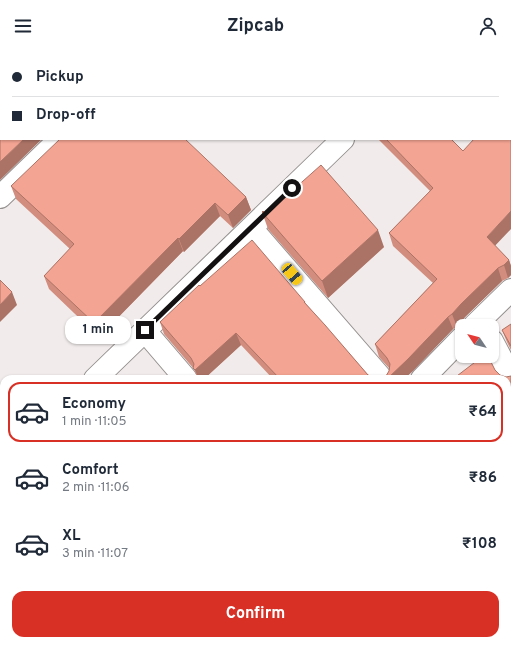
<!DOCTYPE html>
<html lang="en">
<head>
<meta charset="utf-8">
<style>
	:root { --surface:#fff; --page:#f6f6f7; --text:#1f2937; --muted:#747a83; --line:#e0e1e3; --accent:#d93025 }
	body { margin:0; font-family:Overpass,sans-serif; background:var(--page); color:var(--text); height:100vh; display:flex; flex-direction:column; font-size:15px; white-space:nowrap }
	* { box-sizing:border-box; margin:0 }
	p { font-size:13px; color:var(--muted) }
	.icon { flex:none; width:22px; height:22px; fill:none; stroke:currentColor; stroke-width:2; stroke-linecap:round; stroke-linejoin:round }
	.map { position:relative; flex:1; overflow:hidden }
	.drawer { position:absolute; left:0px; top:323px; width:511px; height:270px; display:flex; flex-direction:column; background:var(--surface); border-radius:12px 12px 0 0; box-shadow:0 1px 3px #0004 }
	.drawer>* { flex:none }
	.hud { position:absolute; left:0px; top:0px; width:511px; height:88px; box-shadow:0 1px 3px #0004; display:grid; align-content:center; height:88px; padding:0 12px; background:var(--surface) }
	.needle { width:26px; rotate:305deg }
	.fabs { position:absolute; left:455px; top:267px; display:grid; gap:8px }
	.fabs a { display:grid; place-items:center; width:44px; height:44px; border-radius:8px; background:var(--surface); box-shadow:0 1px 3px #0004; font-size:20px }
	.end { position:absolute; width:18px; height:18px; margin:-9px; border:5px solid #131111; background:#fff; box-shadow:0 0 0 2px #fff }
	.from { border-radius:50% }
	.bubble { position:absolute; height:28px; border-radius:12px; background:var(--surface); box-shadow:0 1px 3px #0004; font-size:13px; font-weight:700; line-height:28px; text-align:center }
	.car { position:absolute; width:12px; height:24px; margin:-12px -6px; border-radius:5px; box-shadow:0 0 3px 1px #0007; background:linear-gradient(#f5c518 24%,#345 0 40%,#f5c518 0 76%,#345 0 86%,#f5c518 0) }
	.hud b { display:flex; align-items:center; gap:14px; height:38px; font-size:15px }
	.hud b+b { border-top:1px solid var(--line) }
	.hud i { width:10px; height:10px; background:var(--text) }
	ul { padding:7px 0 0; list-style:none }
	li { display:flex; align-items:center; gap:12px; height:60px; margin:0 8px 6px; padding:0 4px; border:2px solid transparent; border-radius:12px }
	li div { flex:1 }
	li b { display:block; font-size:15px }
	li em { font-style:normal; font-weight:700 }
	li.on { border-color:var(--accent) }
	li>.icon { width:36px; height:36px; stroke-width:1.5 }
	.cta { display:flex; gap:8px; margin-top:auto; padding:8px 12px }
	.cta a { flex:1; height:46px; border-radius:12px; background:var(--accent); color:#fff; font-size:16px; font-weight:700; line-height:46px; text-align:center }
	header { display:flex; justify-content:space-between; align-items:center; height:52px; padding:0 12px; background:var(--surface); font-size:18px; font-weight:700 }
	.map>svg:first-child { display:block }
</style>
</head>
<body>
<header><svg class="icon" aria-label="menu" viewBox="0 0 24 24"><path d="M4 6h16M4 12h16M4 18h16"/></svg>Zipcab<svg class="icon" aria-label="person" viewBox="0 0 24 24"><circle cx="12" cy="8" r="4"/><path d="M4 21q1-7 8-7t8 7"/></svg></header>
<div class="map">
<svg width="511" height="593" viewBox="0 0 511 593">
	<rect width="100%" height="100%" fill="#f1eceb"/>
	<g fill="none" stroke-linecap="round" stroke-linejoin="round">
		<defs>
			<path id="street" d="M433,1L434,0
				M0,145L60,87
				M251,176L382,327
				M474,274L511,238
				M145,279L186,327
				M492,289L511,325
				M95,327L343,87
				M422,327L462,286
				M0,419L4,415
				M0,558L4,563
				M28,589L31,593
				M257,589L260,593
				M466,589L468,593
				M149,593L153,589"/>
		</defs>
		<!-- street casing -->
		<use href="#street" stroke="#94908f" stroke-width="24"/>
		<!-- street -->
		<use href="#street" stroke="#fff" stroke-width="22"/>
	</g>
	<!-- wall -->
	<path fill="#d28d7e" d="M378,87H451L495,194L509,208L511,214V223L508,226L502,229L465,265L457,275L453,277L404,327H273L241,293L204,327H198L194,317L164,282L160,270L200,234L305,250L306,252L368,323L374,326L380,327L386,324L389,319V316L379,305L375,292L433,231L393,194L389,181L430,139Z
		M11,134L246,145L251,158L233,176L220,164L184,200L183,199L99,285L49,237L44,224L70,197L16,147Z
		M262,160L266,162L384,195L328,246L268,177Z
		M511,272V298L507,290L502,278Z
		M511,404V473L507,475V406Z
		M4,476V546H0V480Z
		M511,562V590L507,581V563Z
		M179,589H246L251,593H182Z
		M281,589H336L338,593H283Z"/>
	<!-- shaded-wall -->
	<path fill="#ab7366" d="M24,87H42L0,128V110Z
		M246,145L251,158L233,176L228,163Z
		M215,151L220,164L184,200L179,187Z
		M511,159V177L491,198L487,185Z
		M378,178L384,195L328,246L322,229Z
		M178,186L183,199L99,285L94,271Z
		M509,208L511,214V223L508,226L504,213Z
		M498,216L502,229L465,265L457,275L452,262L461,252Z
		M12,240L17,253L0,270V253Z
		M448,265L453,277L413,319L404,327H387Z
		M236,281L241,293L204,327H199L195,318Z
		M511,333V349L507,352V336Z
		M40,589H51L47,593H41Z
		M271,589H278L272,593Z"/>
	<!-- building -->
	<path fill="#f4a492" stroke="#ab7366" d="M0,0H5L6,1H1V87H24L0,110Z
		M140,0H339L340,1H139Z
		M511,58V159L487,185L509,208L504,213L498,216L461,252L452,262L448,265L408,307L387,327H280L236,281L195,318L193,316L194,312L191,306L160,270L199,233L200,234L252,188L305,250H304L325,273L368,323L374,326L380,327L386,324L389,319L390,312L387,306L375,292L437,227L389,181L433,136L386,87H451L463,99L474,87H510V59Z
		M60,87H185L246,145L228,163L215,151L179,187L178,186L94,271L44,224L74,192L11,134Z
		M321,113L378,178L322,229L262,160L263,159L266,162Z
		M0,228L12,240L0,253Z
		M511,272V294L502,278Z
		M483,304H488L495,318L500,323L506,325L511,324V333L507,336V327H453Z
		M511,404V458L507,460V406Z
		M4,476V537L0,534V480Z
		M4,562V589H17L22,592L26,593H0V563H2Z
		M511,562V587L507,579V563Z
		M183,589H246L251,593H186Z
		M283,589H336L338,593H285Z"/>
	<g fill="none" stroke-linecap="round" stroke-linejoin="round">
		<!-- route -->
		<path stroke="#131111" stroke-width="5" d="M145,278L292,136"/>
	</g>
</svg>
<div class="fabs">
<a><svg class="needle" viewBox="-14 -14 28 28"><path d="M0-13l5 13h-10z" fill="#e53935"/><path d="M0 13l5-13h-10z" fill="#747a83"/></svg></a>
</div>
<i class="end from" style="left:292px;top:136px"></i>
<i class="end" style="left:145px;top:278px"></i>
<div class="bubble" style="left:65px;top:264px;width:66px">1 min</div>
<i class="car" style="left:292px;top:222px;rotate:139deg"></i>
<div class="hud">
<b><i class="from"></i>Pickup</b>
<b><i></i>Drop-off</b>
</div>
<section class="drawer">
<ul>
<li class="on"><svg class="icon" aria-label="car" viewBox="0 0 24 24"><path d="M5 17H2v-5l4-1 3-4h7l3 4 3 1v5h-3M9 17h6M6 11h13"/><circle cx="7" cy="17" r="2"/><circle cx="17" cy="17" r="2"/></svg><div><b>Economy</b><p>1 min · 11:05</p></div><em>₹64</em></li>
<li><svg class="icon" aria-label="car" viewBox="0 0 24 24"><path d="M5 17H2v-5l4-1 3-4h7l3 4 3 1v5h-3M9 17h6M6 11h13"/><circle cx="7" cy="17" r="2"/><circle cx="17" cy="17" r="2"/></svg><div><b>Comfort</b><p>2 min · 11:06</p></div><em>₹86</em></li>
<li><svg class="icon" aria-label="car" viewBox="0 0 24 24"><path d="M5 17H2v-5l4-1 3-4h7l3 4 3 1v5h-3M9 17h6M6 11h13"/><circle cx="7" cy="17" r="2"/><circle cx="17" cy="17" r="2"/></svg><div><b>XL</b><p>3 min · 11:07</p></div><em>₹108</em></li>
</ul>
<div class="cta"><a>Confirm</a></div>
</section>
</div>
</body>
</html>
